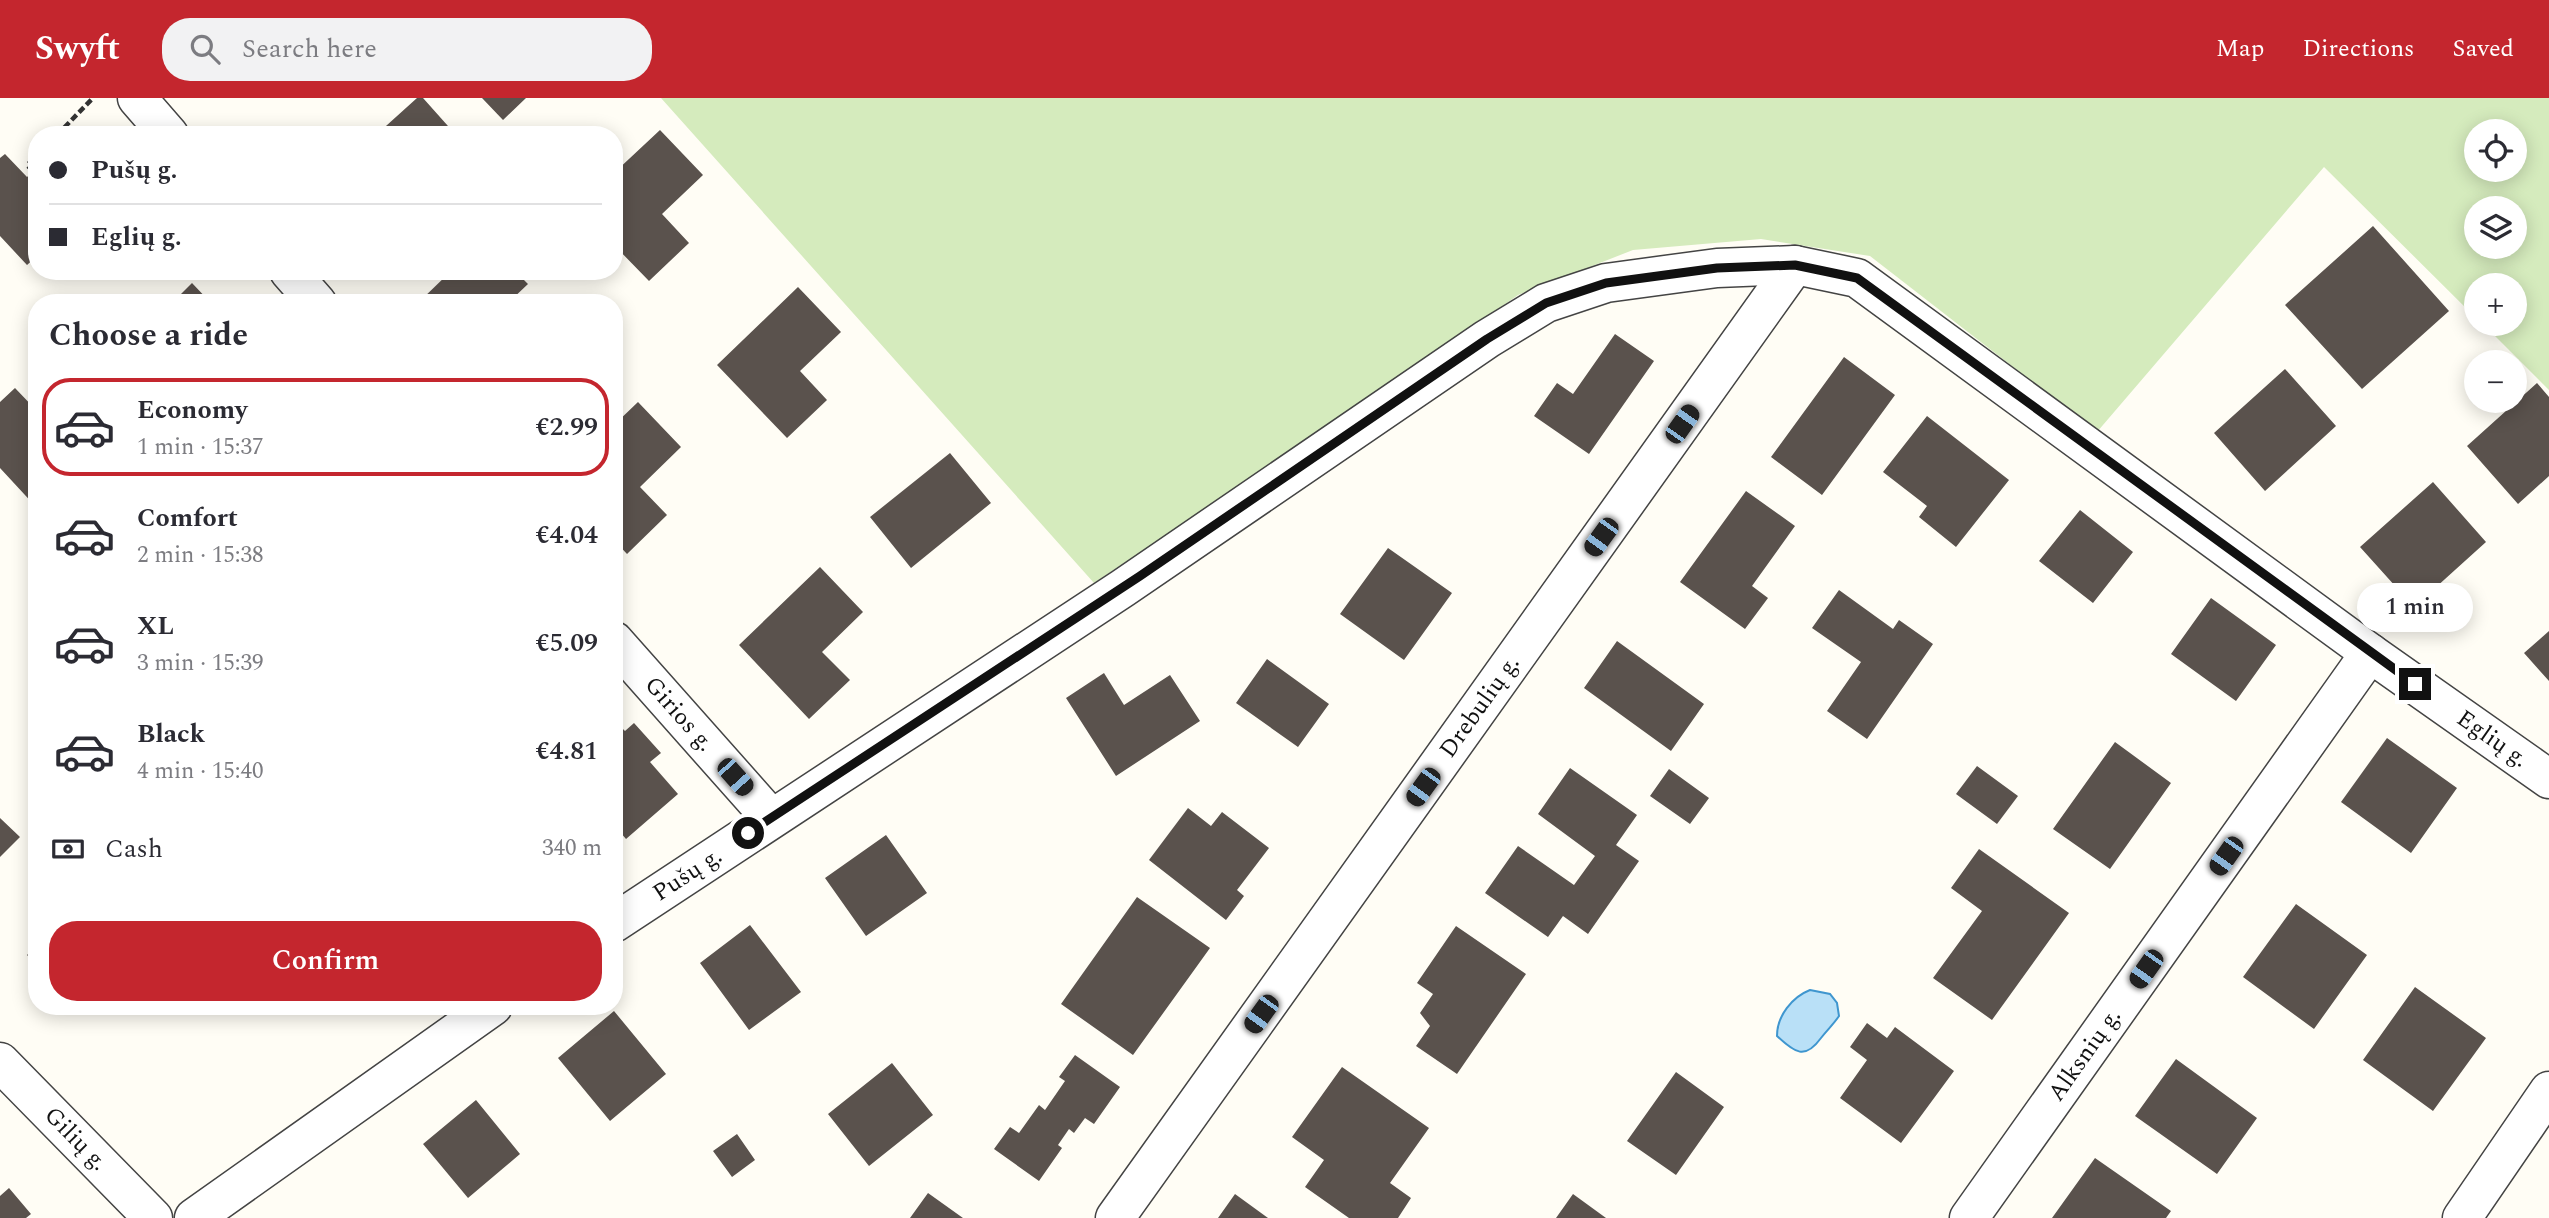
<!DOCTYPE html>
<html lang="en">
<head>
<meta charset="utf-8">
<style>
	:root { --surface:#fff; --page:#f2f2f3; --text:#2b2b33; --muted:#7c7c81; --line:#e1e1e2; --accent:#c4262e }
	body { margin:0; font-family:Spectral,serif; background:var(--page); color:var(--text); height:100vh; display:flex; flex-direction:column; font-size:26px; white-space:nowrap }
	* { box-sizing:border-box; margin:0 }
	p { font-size:23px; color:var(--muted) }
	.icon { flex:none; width:38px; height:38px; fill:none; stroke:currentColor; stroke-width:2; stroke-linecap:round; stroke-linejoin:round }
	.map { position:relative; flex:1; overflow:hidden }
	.details { position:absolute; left:28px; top:196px; width:595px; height:721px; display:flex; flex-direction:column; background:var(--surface); border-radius:28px; box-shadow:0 4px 18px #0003 }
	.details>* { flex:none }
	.hud { position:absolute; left:28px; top:28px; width:595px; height:154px; border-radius:28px; box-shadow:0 4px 18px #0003; display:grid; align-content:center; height:154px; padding:0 21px; background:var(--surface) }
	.controls { position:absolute; left:2464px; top:21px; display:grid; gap:14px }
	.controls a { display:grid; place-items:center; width:63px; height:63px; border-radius:50%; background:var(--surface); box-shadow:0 4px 18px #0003; font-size:35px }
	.end { position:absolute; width:32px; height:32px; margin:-16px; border:9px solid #111; background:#fff; box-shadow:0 0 0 4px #fff }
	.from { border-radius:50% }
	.bubble { position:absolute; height:49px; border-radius:24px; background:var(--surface); box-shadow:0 4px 18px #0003; font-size:23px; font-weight:600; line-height:49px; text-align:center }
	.car { position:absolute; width:21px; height:42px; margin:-21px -10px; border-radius:9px; box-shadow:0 0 5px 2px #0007; background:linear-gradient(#222 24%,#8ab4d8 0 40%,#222 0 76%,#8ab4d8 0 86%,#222 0) }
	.hud b { display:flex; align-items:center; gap:24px; height:66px; font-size:26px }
	.hud b+b { border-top:2px solid var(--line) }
	.hud i { width:18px; height:18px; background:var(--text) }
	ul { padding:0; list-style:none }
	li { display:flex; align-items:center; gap:21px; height:98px; margin:0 14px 10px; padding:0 7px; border:4px solid transparent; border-radius:28px }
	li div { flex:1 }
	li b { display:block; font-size:26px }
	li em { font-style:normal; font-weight:600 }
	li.selected { border-color:var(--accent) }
	li>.icon { width:63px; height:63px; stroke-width:1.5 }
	h2 { padding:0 21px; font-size:32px; line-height:84px }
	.pay { display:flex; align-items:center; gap:18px; height:77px; padding:0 21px; font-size:26px }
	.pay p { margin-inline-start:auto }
	.button { display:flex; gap:14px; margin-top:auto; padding:14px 21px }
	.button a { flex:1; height:80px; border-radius:28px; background:var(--accent); color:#fff; font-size:28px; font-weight:600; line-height:80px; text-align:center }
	header { display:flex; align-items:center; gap:42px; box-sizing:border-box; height:98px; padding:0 35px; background:var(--accent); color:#fff }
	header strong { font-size:33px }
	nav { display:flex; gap:38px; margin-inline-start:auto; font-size:24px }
	.search { width:490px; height:63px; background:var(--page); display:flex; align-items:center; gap:18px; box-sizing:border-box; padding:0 24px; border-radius:28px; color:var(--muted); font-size:26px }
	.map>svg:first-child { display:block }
</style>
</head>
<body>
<header>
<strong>Swyft</strong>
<div class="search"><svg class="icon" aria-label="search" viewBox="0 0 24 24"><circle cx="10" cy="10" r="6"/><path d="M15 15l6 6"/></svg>Search here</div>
<nav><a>Map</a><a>Directions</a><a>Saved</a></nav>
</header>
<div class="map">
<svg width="2549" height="1120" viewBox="0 0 2549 1120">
	<rect width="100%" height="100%" fill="#fffdf5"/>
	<!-- green -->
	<path fill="#d5ebbd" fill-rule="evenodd" d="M661,0H2549V292L2483,226H2515V187H2476V220L2324,69L2097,334L1870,158L1761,141L1633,152L1518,197L1359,309L1094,485ZM2476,33H2515V72H2476ZM2476,110H2515V149H2476Z"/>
	<!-- water -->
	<path fill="#b9e0f7" stroke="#3f96cf" stroke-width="2" d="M1810,892L1830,896L1837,905L1839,918C1833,927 1827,932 1821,940C1805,962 1795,955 1777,938C1777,918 1792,899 1810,892Z"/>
	<!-- building -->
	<path fill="#5a524d" d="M417,0H423L456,37H376Z
		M482,0H526L503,22Z
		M660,32L703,77L662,116L689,145L649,183L614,147V75Z
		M5,56L27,79L37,70V158L27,167L0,138V60Z
		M2373,128L2449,213L2362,291L2285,207Z
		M451,173H515L528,186L508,205H418Z
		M192,185L211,205H172Z
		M798,189L841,234L800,273L827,302L787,340L717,267Z
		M1615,236L1654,263L1589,356L1534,318L1557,285L1573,296Z
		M1844,259L1895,297L1822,397L1771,359Z
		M2285,271L2336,328L2265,393L2214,335Z
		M2537,285L2549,299V378L2518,406L2467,348Z
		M15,290L37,313V410L0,370V304Z
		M638,304L681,349L640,389L667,417L627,456L614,442V327Z
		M1927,318L2009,382L1956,449L1919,419L1927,408L1883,374Z
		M950,355L991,405L911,470L870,419Z
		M2433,384L2486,444L2414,509L2360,449Z
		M1746,393L1795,428L1752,488L1768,500L1745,531L1680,484Z
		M2080,412L2133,454L2093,505L2039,463Z
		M1388,450L1452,495L1404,562L1340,516Z
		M820,469L863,514L822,554L850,582L809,621L739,547Z
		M1839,492L1893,531L1899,522L1933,546L1867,641L1827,613L1861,564L1812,530Z
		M2211,500L2276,547L2236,603L2171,556Z
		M2549,533V583L2524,555Z
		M1617,543L1704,606L1671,653L1584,590Z
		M1267,561L1329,606L1298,649L1236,605Z
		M1104,575L1124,607L1170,577L1200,623L1116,678L1066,600Z
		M614,622L625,633L634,625L661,655L650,664L678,696L626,741L614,727Z
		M2387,640L2457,690L2411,755L2341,704Z
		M2115,644L2171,685L2110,771L2053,731Z
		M1977,668L2018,698L1997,726L1956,696Z
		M1570,670L1637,717L1616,747L1639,763L1588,836L1563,818L1548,839L1485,795L1518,748L1574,787L1595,758L1538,716Z
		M1669,671L1709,700L1690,726L1650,698Z
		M1188,710L1211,728L1222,714L1269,750L1237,792L1244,798L1226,822L1149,762Z
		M0,720L20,739L0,759Z
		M886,737L927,795L866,838L825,780Z
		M1979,751L2069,815L1992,922L1933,880L1982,813L1951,790Z
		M1137,799L1210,850L1133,957L1061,906Z
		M2296,806L2367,857L2314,931L2243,879Z
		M750,827L801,894L749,932L700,865Z
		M1456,828L1526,876L1457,976L1416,948L1430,928L1420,915L1433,896L1417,885Z
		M37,847V867L27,857Z
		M2415,889L2486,940L2433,1013L2363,962Z
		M614,913L666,976L610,1023L558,960Z
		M1867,925L1887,940L1895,929L1954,973L1901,1045L1840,1000L1867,962L1850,949Z
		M1075,957L1120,989L1094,1026L1085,1020L1074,1035L1069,1031L1058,1047L1062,1050L1039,1083L994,1051L1010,1029L1019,1035L1039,1007L1045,1012L1065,983L1059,979Z
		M2176,961L2257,1020L2217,1076L2135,1018Z
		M892,965L933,1017L869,1068L828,1016Z
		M1342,969L1429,1030L1390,1085L1411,1100L1398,1120H1349L1305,1089L1324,1062L1292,1039Z
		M1676,974L1724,1009L1676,1077L1627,1043Z
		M476,1002L520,1056L468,1100L423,1046Z
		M737,1036L755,1062L732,1079L713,1053Z
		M2095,1060L2171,1113L2166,1120H2052Z
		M9,1090L31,1116L26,1120H0V1098Z
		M928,1095L963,1120H910Z
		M1235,1096L1268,1120H1218Z
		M1573,1096L1606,1120H1556Z"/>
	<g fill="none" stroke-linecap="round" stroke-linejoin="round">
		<defs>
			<g id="minor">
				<path d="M137,0L169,37"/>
				<path d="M289,173L317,205"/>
				<path id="s1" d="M614,543L771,720"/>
				<path id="s2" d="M614,825L1123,490L1487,241L1546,205L1606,185L1717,170L1795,167L1857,180L2370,555L2549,681"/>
				<path id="s3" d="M0,964L153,1120"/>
				<path d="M194,1120L493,908"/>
				<path id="s4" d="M1115,1120L1795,167"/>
				<path id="s5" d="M1969,1120L2370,555"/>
				<path d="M2462,1120L2549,993"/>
			</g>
		</defs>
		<!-- minor casing -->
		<use href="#minor" stroke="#444" stroke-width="41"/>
		<!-- path -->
		<path stroke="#333" stroke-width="4.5" stroke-dasharray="7 3.5" stroke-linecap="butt" d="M57,37L93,0
			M33,73L27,67L37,58"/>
		<!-- minor -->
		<use href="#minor" stroke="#fff" stroke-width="38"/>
	</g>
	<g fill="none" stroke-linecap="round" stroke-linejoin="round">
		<!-- route -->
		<path stroke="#111" stroke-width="9" d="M748,735L1140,478L1487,241L1546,205L1606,185L1717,170L1795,167L1857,180L2415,586"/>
	</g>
	<g text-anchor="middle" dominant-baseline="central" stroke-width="7" stroke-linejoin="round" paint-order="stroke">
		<!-- street labels -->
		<g font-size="24" fill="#111" stroke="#fff">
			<text stroke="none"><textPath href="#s4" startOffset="628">Drebulių g.</textPath></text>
			<text stroke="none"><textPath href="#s1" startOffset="98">Girios g.</textPath></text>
			<text stroke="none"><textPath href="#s2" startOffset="2221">Eglių g.</textPath></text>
			<text stroke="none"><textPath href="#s2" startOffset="88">Pušų g.</textPath></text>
			<text stroke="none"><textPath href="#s5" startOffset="200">Alksnių g.</textPath></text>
			<text stroke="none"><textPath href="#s3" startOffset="108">Gilių g.</textPath></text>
		</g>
	</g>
</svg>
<div class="controls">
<a><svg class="icon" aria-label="locate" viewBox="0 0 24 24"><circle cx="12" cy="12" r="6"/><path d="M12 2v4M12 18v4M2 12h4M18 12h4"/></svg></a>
<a><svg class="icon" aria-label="layers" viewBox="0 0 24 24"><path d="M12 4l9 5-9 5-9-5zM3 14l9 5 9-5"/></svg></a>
<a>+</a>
<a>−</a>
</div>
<i class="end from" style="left:748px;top:735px"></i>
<i class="end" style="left:2415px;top:586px"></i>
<div class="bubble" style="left:2357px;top:485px;width:116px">1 min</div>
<i class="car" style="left:1682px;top:326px;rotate:35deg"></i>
<i class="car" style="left:1601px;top:439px;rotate:216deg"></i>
<i class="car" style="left:735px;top:679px;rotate:138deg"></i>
<i class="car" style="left:1423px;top:689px;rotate:216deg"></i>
<i class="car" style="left:2226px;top:758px;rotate:215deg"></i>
<i class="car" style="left:2146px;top:871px;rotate:215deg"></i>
<i class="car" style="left:1261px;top:916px;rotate:216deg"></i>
<div class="hud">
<b><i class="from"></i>Pušų g.</b>
<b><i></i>Eglių g.</b>
</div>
<section class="details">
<h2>Choose a ride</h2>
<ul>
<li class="selected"><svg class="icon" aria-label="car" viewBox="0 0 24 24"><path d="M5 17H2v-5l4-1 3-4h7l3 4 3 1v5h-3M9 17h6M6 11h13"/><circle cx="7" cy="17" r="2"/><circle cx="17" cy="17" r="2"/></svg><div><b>Economy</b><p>1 min · 15:37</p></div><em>€2.99</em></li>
<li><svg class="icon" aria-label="car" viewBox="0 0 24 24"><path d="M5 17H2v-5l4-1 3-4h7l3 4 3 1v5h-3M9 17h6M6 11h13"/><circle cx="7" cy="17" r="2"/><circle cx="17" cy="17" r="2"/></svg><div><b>Comfort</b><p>2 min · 15:38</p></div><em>€4.04</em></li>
<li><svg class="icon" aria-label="car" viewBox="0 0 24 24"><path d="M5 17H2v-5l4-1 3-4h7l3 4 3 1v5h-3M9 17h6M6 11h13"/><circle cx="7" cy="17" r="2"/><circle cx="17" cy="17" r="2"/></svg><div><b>XL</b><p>3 min · 15:39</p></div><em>€5.09</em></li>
<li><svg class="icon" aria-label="car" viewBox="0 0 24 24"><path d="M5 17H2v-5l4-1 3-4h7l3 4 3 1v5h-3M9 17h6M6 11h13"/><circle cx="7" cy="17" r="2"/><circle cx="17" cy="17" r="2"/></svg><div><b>Black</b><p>4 min · 15:40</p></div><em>€4.81</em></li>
</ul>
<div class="pay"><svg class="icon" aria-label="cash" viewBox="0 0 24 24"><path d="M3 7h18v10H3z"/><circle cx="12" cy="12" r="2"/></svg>Cash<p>340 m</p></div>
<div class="button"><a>Confirm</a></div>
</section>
</div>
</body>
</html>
